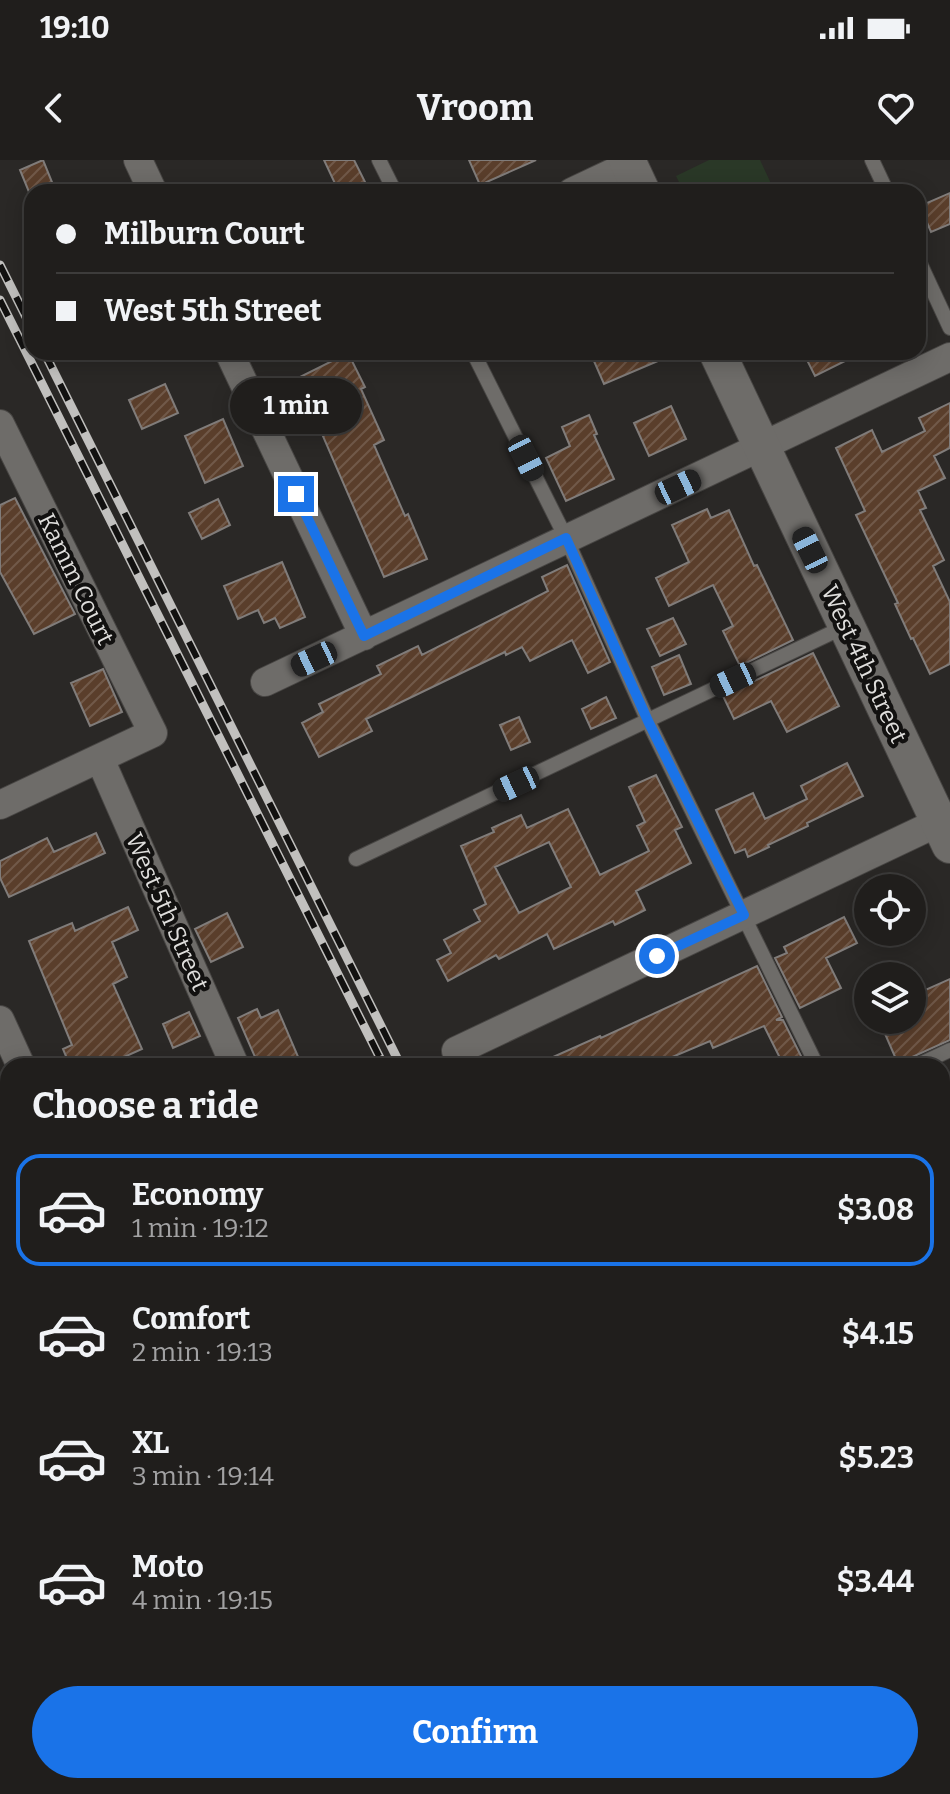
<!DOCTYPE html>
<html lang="en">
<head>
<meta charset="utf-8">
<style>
	:root { --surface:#201e1c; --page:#282725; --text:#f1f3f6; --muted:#a2a2a3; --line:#3d3c3b; --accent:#1a73e8 }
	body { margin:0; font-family:Bitter,serif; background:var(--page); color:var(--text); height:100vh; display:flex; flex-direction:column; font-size:30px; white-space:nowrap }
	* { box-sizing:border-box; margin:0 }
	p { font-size:26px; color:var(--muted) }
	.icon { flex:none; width:44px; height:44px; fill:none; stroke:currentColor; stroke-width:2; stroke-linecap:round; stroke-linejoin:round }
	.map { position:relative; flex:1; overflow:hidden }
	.drawer { position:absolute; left:0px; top:898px; width:950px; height:736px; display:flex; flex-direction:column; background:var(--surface); border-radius:24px 24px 0 0; box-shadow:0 4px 20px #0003,0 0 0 2px var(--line) }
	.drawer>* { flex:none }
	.guide { position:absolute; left:24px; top:24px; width:902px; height:176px; border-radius:24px; box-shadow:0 4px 20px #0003,0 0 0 2px var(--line); display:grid; align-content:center; height:176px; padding:0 32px; background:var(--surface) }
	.buttons { position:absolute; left:854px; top:714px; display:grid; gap:16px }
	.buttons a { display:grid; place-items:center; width:72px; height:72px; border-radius:50%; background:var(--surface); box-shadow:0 4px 20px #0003,0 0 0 2px var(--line); font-size:40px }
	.end { position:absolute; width:36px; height:36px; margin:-18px; border:10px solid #1a73e8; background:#fff; box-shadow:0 0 0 4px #fff }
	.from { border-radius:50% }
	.bubble { position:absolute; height:56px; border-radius:28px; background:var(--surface); box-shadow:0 4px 20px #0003,0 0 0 2px var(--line); font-size:26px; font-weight:700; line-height:56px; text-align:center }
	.car { position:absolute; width:24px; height:48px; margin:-24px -12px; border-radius:10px; box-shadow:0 0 6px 2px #0007; background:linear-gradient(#222 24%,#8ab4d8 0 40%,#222 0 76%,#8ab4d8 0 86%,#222 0) }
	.guide b { display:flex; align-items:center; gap:28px; height:76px; font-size:30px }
	.guide b+b { border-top:2px solid var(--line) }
	.guide i { width:20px; height:20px; background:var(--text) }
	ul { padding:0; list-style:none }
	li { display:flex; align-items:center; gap:24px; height:112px; margin:0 16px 12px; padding:0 16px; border:4px solid transparent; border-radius:24px }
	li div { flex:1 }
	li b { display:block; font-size:30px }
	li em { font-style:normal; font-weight:700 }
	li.on { border-color:var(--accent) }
	li>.icon { width:72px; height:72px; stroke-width:1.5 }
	h2 { padding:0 32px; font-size:36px; line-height:96px }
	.cta { display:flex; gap:16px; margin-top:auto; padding:16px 32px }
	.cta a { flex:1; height:92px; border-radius:48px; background:var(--accent); color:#fff; font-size:32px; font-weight:700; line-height:92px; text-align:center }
	.status { display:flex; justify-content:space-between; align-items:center; height:56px; padding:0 40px; background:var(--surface); direction:ltr }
	.status svg { height:22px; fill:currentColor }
	header { display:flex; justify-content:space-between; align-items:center; height:104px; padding:0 32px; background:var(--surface); font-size:36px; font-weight:700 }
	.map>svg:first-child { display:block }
</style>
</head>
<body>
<div class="status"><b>19:10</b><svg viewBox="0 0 49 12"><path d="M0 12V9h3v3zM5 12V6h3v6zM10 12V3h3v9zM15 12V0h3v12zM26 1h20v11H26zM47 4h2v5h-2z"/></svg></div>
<header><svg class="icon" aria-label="back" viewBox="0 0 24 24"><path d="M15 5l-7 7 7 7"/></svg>Vroom<svg class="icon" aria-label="heart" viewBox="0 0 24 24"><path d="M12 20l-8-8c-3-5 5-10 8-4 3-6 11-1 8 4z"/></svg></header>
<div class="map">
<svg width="950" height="1634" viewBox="0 0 950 1634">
	<defs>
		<pattern id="building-hatch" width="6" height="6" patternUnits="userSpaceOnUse" patternTransform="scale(2)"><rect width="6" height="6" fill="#5a3e2b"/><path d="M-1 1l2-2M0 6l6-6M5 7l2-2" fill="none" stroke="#715949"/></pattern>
	</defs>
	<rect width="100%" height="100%" fill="#2a2826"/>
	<!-- grass -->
	<path fill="#2a3827" d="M709,0H760L775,32H684L676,16Z"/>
	<!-- building -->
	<path fill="url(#building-hatch)" stroke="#807c7a" stroke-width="2" fill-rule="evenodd" d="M43,0L56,32H29L20,10Z
		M324,0H354L370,32H339Z
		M469,0H536L480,25Z
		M950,33V64L931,72L920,46Z
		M590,192H679L604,224Z
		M803,192H863L815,216Z
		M348,193L365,227L361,229L384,280L374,285L405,356L408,354L427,399L384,417L313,253L305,257L288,223Z
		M165,224L178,253L142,269L129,240Z
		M950,243V288L934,296L945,318L918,331L926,348L920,350L944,400L933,406L950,442V504L930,514L913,478L911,479L895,444L898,443L856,355L865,351L836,288L872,270L882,292L925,271L919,258Z
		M671,246L686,279L649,296L634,263Z
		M589,255L597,274L594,275L614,319L566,341L546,298L570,286L562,267Z
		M223,259L243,306L205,323L185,276Z
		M15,338L75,454L34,474L0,412V345Z
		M218,339L230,365L202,379L189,353Z
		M707,349L711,358L729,350L754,406L757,405L793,480L740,506L723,471L733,466L713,425L669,446L656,418L689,402L672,365Z
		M282,402L305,457L280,468L275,458L264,463L258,450L238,459L224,426Z
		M567,405L610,502L588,513L572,480L530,501L522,487L506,495L505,492L366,559L372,571L319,597L302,563L323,552L319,544L381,514L377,506L418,486L422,495L548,431L542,417Z
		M673,458L686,484L660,496L647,469Z
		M813,493L839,546L787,572L771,541L734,559L723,536Z
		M679,495L691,524L664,535L652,507Z
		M103,509L122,552L90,566L71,523Z
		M606,537L616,558L591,569L582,549Z
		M519,557L530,582L511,590L500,565Z
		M847,603L863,636L807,663L808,666L768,685L769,687L748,697L745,689L735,693L716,650L753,633L765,659L807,639L801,626Z
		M656,615L682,667L675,670L691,703L636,731L645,750L615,765L613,761L554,789L547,774L499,799L496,795L448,821L437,800L451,793L444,780L480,761L474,750L486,744L461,686L494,672L492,668L521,655L527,668L568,649L600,715L649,691L637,666L645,662L629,627ZM549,682L571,727L519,753L495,707Z
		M96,673L105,693L9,737L0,718V701L47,678L54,692Z
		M128,747L138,770L112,782L127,817L113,824L142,889L104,906H70L63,889L72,885L29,781L72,763L75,771Z
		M227,753L243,787L211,802L195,769Z
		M844,757L857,783L826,798L841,828L800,848L775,798L787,793L784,787Z
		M757,806L782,857L776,860H783L806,906H784L764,866L713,888L710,881L651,906H533L600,876L601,878Z
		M950,819V880L912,897L906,906H899L879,860H912V836Z
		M257,849L261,858L278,850L302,906H259L238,858Z
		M189,852L200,876L173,888L163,864Z"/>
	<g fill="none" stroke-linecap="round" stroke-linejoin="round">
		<defs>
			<path id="service" d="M379,0L395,32
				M872,0L887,32
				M918,99L950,168
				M473,192L566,378L648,561L817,906
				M356,699L846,466
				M916,906L950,890
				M0,1323L8,1341
				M133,1626L136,1634"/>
			<path id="minor" d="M138,0L153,32
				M572,32L629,5
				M229,192L364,476
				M0,264L153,573L0,645
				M265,522L950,197
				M100,599L235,906
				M0,860L21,906
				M456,891L939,662
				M340,1626L343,1634"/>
			<path id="tertiary" d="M627,0L642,32
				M717,192L950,685
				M942,1062L950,1058
				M0,1511L8,1507"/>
		</defs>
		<!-- service casing -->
		<use href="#service" stroke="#484644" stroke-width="16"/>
		<!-- minor casing -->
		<use href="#minor" stroke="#484644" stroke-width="30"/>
		<!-- tertiary casing -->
		<use href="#tertiary" stroke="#484644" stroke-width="38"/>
		<!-- service -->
		<use href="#service" stroke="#6e6c69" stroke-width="14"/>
		<!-- minor -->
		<use href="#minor" stroke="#6e6c69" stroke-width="28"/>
		<!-- tertiary -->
		<use href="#tertiary" stroke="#6e6c69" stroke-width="36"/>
		<defs>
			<path id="rail" d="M0,105L32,169
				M0,140L384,906
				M44,192L401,906
				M742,1626L746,1634
				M759,1626L763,1634"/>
		</defs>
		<!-- rail casing -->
		<use href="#rail" stroke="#c1c0be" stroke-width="9"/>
		<!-- rail -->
		<use href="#rail" stroke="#121110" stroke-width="6" stroke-dasharray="18" stroke-linecap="butt"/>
	</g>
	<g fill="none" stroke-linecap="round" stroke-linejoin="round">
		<!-- route -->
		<path stroke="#1a73e8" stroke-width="10" d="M296,334L364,476L566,378L648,561L744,755L657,796"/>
	</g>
	<g text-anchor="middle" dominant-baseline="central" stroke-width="8" stroke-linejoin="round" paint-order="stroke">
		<!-- street labels -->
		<g font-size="24" fill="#dfdedc" stroke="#121110">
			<text transform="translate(76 419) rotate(64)">Kamm Court</text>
			<text transform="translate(864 504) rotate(65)">West 4th Street</text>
			<text transform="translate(167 752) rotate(66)">West 5th Street</text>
		</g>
	</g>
</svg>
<div class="buttons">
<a><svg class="icon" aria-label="locate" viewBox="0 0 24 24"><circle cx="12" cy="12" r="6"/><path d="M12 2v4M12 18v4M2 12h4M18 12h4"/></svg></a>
<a><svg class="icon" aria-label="layers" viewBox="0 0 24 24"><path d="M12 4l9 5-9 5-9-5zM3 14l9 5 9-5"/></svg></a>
</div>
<i class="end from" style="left:657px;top:796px"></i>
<i class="end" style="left:296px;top:334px"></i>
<div class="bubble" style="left:230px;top:218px;width:132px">1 min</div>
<i class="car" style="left:526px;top:298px;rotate:153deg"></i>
<i class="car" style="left:678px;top:327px;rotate:65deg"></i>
<i class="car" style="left:810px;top:390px;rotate:334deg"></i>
<i class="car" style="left:314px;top:499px;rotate:245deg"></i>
<i class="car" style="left:733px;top:520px;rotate:245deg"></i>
<i class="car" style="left:516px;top:624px;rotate:245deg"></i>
<div class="guide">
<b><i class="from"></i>Milburn Court</b>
<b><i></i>West 5th Street</b>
</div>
<section class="drawer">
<h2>Choose a ride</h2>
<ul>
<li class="on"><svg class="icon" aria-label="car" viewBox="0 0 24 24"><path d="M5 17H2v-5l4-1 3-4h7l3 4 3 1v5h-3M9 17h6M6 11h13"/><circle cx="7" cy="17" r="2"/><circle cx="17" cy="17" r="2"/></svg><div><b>Economy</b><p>1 min · 19:12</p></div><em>$3.08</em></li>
<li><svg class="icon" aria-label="car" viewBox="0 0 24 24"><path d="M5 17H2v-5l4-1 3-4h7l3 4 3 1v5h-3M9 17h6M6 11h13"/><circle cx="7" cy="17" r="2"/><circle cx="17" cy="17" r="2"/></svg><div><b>Comfort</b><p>2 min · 19:13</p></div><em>$4.15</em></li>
<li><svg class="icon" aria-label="car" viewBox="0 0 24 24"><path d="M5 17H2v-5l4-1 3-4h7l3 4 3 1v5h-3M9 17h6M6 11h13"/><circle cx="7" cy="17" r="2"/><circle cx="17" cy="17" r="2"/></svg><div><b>XL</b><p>3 min · 19:14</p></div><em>$5.23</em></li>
<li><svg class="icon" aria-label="car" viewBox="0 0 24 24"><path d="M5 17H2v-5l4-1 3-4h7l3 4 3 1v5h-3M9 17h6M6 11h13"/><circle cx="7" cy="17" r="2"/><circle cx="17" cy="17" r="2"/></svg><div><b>Moto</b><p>4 min · 19:15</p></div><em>$3.44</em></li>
</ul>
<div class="cta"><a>Confirm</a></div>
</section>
</div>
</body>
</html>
